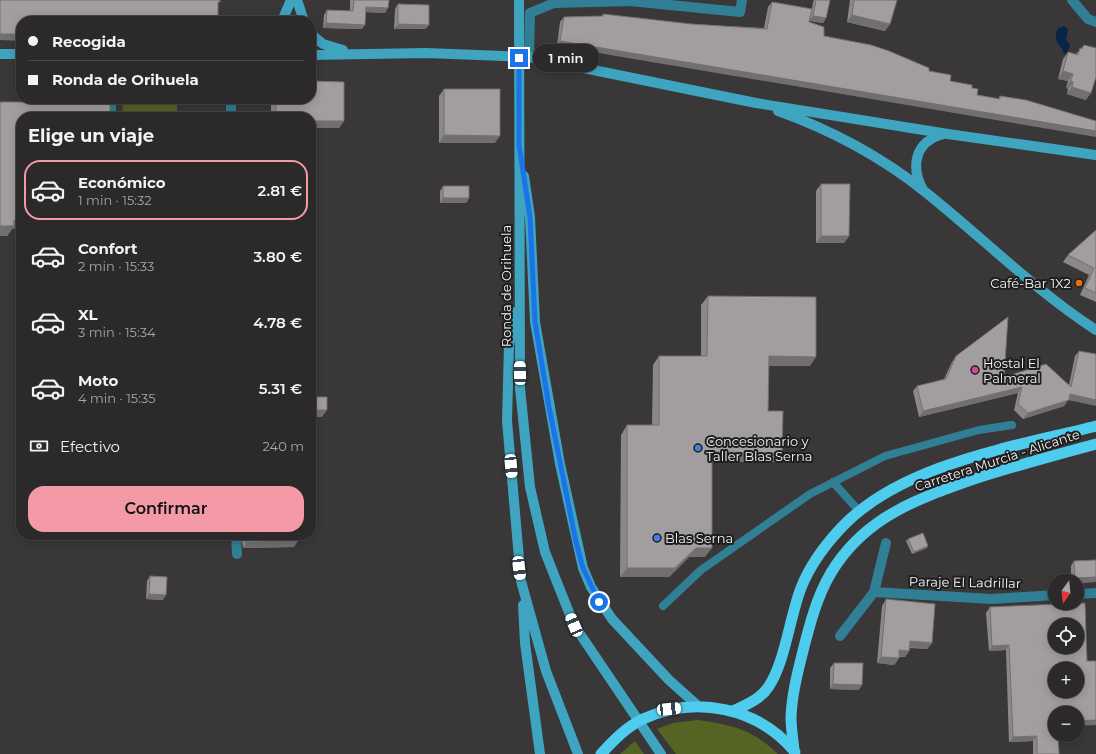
<!DOCTYPE html>
<html lang="es">
<head>
<meta charset="utf-8">
<style>
	:root { --surface:#2b292a; --page:#373536; --text:#f1f3f6; --muted:#a6a6a8; --line:#474547; --accent:#f49aa6 }
	body { margin:0; font-family:Montserrat,sans-serif; background:var(--page); color:var(--text); height:100vh; display:flex; flex-direction:column; font-size:15px; white-space:nowrap }
	* { box-sizing:border-box; margin:0 }
	p { font-size:13px; color:var(--muted) }
	.icon { flex:none; width:22px; height:22px; fill:none; stroke:currentColor; stroke-width:2; stroke-linecap:round; stroke-linejoin:round }
	.map { position:relative; flex:1; overflow:hidden }
	.drawer { position:absolute; left:16px; top:112px; width:300px; height:428px; display:flex; flex-direction:column; background:var(--surface); border-radius:16px; box-shadow:0 2px 10px #0003,0 0 0 1px var(--line) }
	.drawer>* { flex:none }
	.hud { position:absolute; left:16px; top:16px; width:300px; height:88px; border-radius:16px; box-shadow:0 2px 10px #0003,0 0 0 1px var(--line); display:grid; align-content:center; height:88px; padding:0 12px; background:var(--surface) }
	.needle { width:26px; rotate:195deg }
	.fabs { position:absolute; left:1048px; top:574px; display:grid; gap:8px }
	.fabs a { display:grid; place-items:center; width:36px; height:36px; border-radius:50%; background:var(--surface); box-shadow:0 2px 10px #0003,0 0 0 1px var(--line); font-size:20px }
	.end { position:absolute; width:18px; height:18px; margin:-9px; border:5px solid #1a73e8; background:#fff; box-shadow:0 0 0 2px #fff }
	.from { border-radius:50% }
	.bubble { position:absolute; height:28px; border-radius:14px; background:var(--surface); box-shadow:0 2px 10px #0003,0 0 0 1px var(--line); font-size:13px; font-weight:600; line-height:28px; text-align:center }
	.car { position:absolute; width:12px; height:24px; margin:-12px -6px; border-radius:5px; box-shadow:0 0 3px 1px #0007; background:linear-gradient(#fff 24%,#345 0 40%,#fff 0 76%,#345 0 86%,#fff 0) }
	.hud b { display:flex; align-items:center; gap:14px; height:38px; font-size:15px }
	.hud b+b { border-top:1px solid var(--line) }
	.hud i { width:10px; height:10px; background:var(--text) }
	ul { padding:0; list-style:none }
	li { display:flex; align-items:center; gap:12px; height:60px; margin:0 8px 6px; padding:0 4px; border:2px solid transparent; border-radius:16px }
	li div { flex:1 }
	li b { display:block; font-size:15px }
	li em { font-style:normal; font-weight:600 }
	li.active { border-color:var(--accent) }
	li>.icon { width:36px; height:36px; stroke-width:1.5 }
	h2 { padding:0 12px; font-size:18px; line-height:48px }
	.pay { display:flex; align-items:center; gap:10px; height:44px; padding:0 12px; font-size:15px }
	.pay p { margin-inline-start:auto }
	.primary-button { display:flex; gap:8px; margin-top:auto; padding:8px 12px }
	.primary-button a { flex:1; height:46px; border-radius:16px; background:var(--accent); color:#111; font-size:16px; font-weight:600; line-height:46px; text-align:center }
	.map>svg:first-child { display:block }
</style>
</head>
<body>
<div class="map">
<svg width="1096" height="754" viewBox="0 0 1096 754">
	<rect width="100%" height="100%" fill="#393738"/>
	<!-- green -->
	<path fill="#556422" d="M122,99H177V117H123Z
		M698,720C732,725 752,729 778,754H676L657,729L673,723Z
		M635,741L644,754H620Z"/>
	<!-- water -->
	<path fill="#062547" d="M1064,26L1068,29L1066,39L1070,45L1067,54L1062,52L1063,49C1056,44 1054,36 1058,28Z"/>
	<g fill="none" stroke-linecap="round" stroke-linejoin="round">
		<!-- service -->
		<path stroke="#307f95" stroke-width="8" d="M112,117V99
			M833,482L859,511
			M663,606L701,570L810,494L885,456L979,430L1012,425"/>
		<!-- minor -->
		<path stroke="#307f95" stroke-width="10" d="M1072,0L1088,19L1096,22
			M529,57L530,13L554,3L630,1L740,12L742,0
			M231,117V99
			M236,535L237,554
			M874,592L992,599L1055,595
			M1077,594L1096,593
			M840,636L874,592L886,543"/>
		<!-- secondary -->
		<path stroke="#3fa4bf" stroke-width="10" d="M297,0L304,21
			M519,0L520,388L530,487L545,552L574,625L661,754
			M282,21L291,0
			M311,34L323,44L343,50
			M0,54H21
			M311,55L426,53L529,57L756,103L948,134L1096,155
			M778,111C829,129 882,157 924,191C982,237 1033,289 1096,330
			M524,176L530,217L535,322L560,464L583,568L591,587L612,619L669,680L698,706
			M923,190C910,166 915,141 944,134
			M515,312L509,345L507,421L521,581L546,671L578,754
			M523,605L525,643L540,754"/>
		<!-- trunk -->
		<path stroke="#4eccee" stroke-width="11" d="M733,711C746,705 761,699 769,686C785,662 790,616 801,588C810,565 825,545 841,528C901,464 1014,447 1096,426
			M794,750C793,740 791,728 791,717C792,692 799,667 805,643C812,616 820,588 836,565C870,515 920,498 974,479C1014,466 1055,455 1096,444
			M601,754C613,741 626,727 643,719C695,695 758,707 795,752"/>
	</g>
	<!-- wall -->
	<path fill="#8b888a" d="M350,0H389L385,13L366,12L362,29L323,28L324,15L327,10L350,11Z
		M814,0H830L826,18L823,23L810,21L811,13L809,22L824,36L929,71L950,81L972,88L977,95L998,99L1000,96L1096,121L557,46L560,22L564,17L602,16L603,14L691,24L764,28L768,7L772,2L812,9L813,2Z
		M850,0H897L890,24L885,31L847,22Z
		M398,4L429,25L425,29H394L395,9Z
		M1084,45L1086,100L1067,94L1068,89L1066,88L1068,81L1058,79L1063,59L1068,52L1076,54Z
		M444,89L495,143H439V96Z
		M60,99H110L7,236H0V102H60Z
		M271,99H311L344,121L339,128H311V117H271Z
		M821,184L849,236L844,243H816V191Z
		M443,186L469,198L466,203H440V191Z
		M1096,230V302L1080,295L1089,275L1063,262L1068,255Z
		M708,296L810,366H769L768,411L776,462H712L705,557H689L669,577H620L621,435L627,425H652L653,365L659,356H701V305Z
		M1079,351L1068,400L1064,406L1023,419L1014,410L1018,393L919,417L913,391L917,386L944,379L952,362L956,356L1004,377L1069,385L1075,356Z
		M241,535H298L294,547L243,548Z
		M908,539L927,548L912,554L906,541Z
		M1096,560V581L1095,582L1077,583V581H1071V566L1074,561Z
		M150,576L163,600L146,599L147,581Z
		M886,599L932,643L927,649L910,648L909,651L905,657H899V658L894,665L877,663L882,606Z
		M990,607L1055,713L1059,754H1033V741L1009,742L1006,650L989,651L986,613Z
		M834,663L859,690L830,689V668Z"/>
	<!-- shaded-wall -->
	<path fill="#716f70" d="M366,7L388,8L385,13L362,12Z
		M852,15L890,24L885,31L847,22Z
		M813,16L826,18L823,23L810,21Z
		M326,23L365,25L362,29L323,28Z
		M398,24L429,25L425,29H394Z
		M0,34H21V41L0,40Z
		M560,41L1096,131V137L557,46Z
		M1063,71L1073,74L1068,81L1058,79Z
		M1071,81L1073,82L1068,89L1066,88Z
		M1072,87L1091,93L1086,100L1067,94Z
		M311,121H344L339,128H311Z
		M444,135L500,136L495,143H439Z
		M443,198H469L466,203H440Z
		M14,220H21V229H12L7,236H0V226Z
		M821,236H849L844,243H816Z
		M769,356L816,357L810,366H762Z
		M1022,387L1018,393L919,417L923,411Z
		M1070,394L1096,400V406L1068,400L1064,406L1023,419L1028,413Z
		M315,410H327L322,417H311Z
		M315,420L311,426V421Z
		M712,452L782,453L776,462H706Z
		M298,541L294,547L243,548L247,542Z
		M928,546L927,548L912,554L914,552Z
		M696,548H712L705,557H689L669,577H620L627,568Z
		M1096,577V581L1095,582L1077,583V581H1073L1075,578Z
		M149,594L166,595L163,600L146,599Z
		M910,641L932,643L927,649L906,647Z
		M1009,645L1006,650L989,651L992,646Z
		M899,650L909,651L905,657L895,656Z
		M881,657L899,658L894,665L877,663Z
		M833,684L862,685L859,690L830,689Z
		M1096,720V725L1077,726V721Z
		M1037,736L1033,741L1009,742L1013,737Z"/>
	<!-- building -->
	<path fill="#a29ea0" stroke="#716f70" fill-rule="evenodd" d="M0,0H220V2H218V21H21V34H0Z
		M354,0H389L388,8L366,7L365,25L326,23L327,10L353,11Z
		M816,0H830L826,18L813,16Z
		M854,0H897L890,24L852,15Z
		M772,2L812,9L809,22L824,27V36L871,45L889,51L929,68V71L951,75L950,81L972,85V88L978,89L977,95L1000,99V96L1026,100L1096,121V131L560,41L564,17L603,16V14L691,24L767,29Z
		M398,4L429,5V25L398,24Z
		M1084,45L1096,48V77L1091,93L1072,87L1073,82L1071,81L1073,74L1063,71L1068,52L1078,55L1080,48L1082,49Z
		M311,81L344,82V121H311V117H276V99H311Z
		M444,89H500V136L444,135Z
		M66,99H110V117H21V220H14V226H0V102H66Z
		M821,184H850L849,236H821Z
		M443,186H469V198H443Z
		M1096,230V293L1085,288L1094,268L1068,255Z
		M708,296L816,297V357L769,356L768,411H783L782,453L712,452V548H696L675,568H627V425H659V356H707Z
		M1008,317L1004,377L1046,364L1071,387L1079,351L1096,354V400L1070,394L1069,400L1028,413L1018,404L1022,387L923,411L917,386L946,379L956,356Z
		M311,397H327V410H315V420L311,421Z
		M923,533L928,546L914,552L908,539Z
		M246,535H298V541L247,542Z
		M1096,560V577L1075,578L1074,561Z
		M150,576L167,577L166,595L149,594Z
		M886,599L935,604L932,643L910,641L909,651L899,650V658L881,657Z
		M1085,603L1087,661H1096V720L1077,721V713H1055V735H1058L1059,754H1037V736L1013,737L1009,645L992,646L990,607ZM1055,625H1077V647H1055ZM1055,669H1077V691H1055Z
		M834,663H863L862,685L833,684Z"/>
	<g fill="none" stroke-linecap="round" stroke-linejoin="round">
		<!-- route -->
		<path stroke="#1a73e8" stroke-width="5" d="M519,58V145L530,217L535,322L549,407L576,542L583,568L599,602"/>
	</g>
	<!-- markers -->
	<circle fill="#e8710a" stroke="#1f1e1f" stroke-width="1.5" cx="1079" cy="283" r="4"/>
	<circle fill="#d1479c" stroke="#1f1e1f" stroke-width="1.5" cx="975" cy="370" r="4"/>
	<g fill="#3f7fe0" stroke="#1f1e1f" stroke-width="1.5">
		<circle cx="698" cy="448" r="4"/>
		<circle cx="657" cy="538" r="4"/>
	</g>
	<g text-anchor="middle" dominant-baseline="central" stroke-width="4" stroke-linejoin="round" paint-order="stroke">
		<!-- poi labels -->
		<g font-size="13" fill="#f4f3f4" stroke="#1f1e1f" text-anchor="start">
			<text x="1071" y="283" text-anchor="end">Café-Bar 1X2</text>
			<text x="983" y="363">Hostal El<tspan x="983" dy="15">Palmeral</tspan></text>
			<text x="706" y="441">Concesionario y<tspan x="706" dy="15">Taller Blas Serna</tspan></text>
			<text x="665" y="538">Blas Serna</text>
		</g>
		<!-- street labels -->
		<g font-size="13" fill="#f4f3f4" stroke="#1f1e1f">
			<text transform="translate(506 286) rotate(-90)">Ronda de Orihuela</text>
			<text transform="translate(997 460) rotate(-18)">Carretera Murcia - Alicante</text>
			<text transform="translate(965 582) rotate(1)">Paraje El Ladrillar</text>
		</g>
	</g>
</svg>
<div class="fabs">
<a><svg class="needle" viewBox="-14 -14 28 28"><path d="M0-13l5 13h-10z" fill="#e53935"/><path d="M0 13l5-13h-10z" fill="#a6a6a8"/></svg></a>
<a><svg class="icon" aria-label="locate" viewBox="0 0 24 24"><circle cx="12" cy="12" r="6"/><path d="M12 2v4M12 18v4M2 12h4M18 12h4"/></svg></a>
<a>+</a>
<a>−</a>
</div>
<i class="end from" style="left:599px;top:602px"></i>
<i class="end" style="left:519px;top:58px"></i>
<div class="bubble" style="left:533px;top:44px;width:66px">1 min</div>
<i class="car" style="left:520px;top:373px;rotate:359deg"></i>
<i class="car" style="left:511px;top:466px;rotate:175deg"></i>
<i class="car" style="left:519px;top:568px;rotate:173deg"></i>
<i class="car" style="left:574px;top:625px;rotate:337deg"></i>
<i class="car" style="left:669px;top:709px;rotate:84deg"></i>
<div class="hud">
<b><i class="from"></i>Recogida</b>
<b><i></i>Ronda de Orihuela</b>
</div>
<section class="drawer">
<h2>Elige un viaje</h2>
<ul>
<li class="active"><svg class="icon" aria-label="car" viewBox="0 0 24 24"><path d="M5 17H2v-5l4-1 3-4h7l3 4 3 1v5h-3M9 17h6M6 11h13"/><circle cx="7" cy="17" r="2"/><circle cx="17" cy="17" r="2"/></svg><div><b>Económico</b><p>1 min · 15:32</p></div><em>2.81 €</em></li>
<li><svg class="icon" aria-label="car" viewBox="0 0 24 24"><path d="M5 17H2v-5l4-1 3-4h7l3 4 3 1v5h-3M9 17h6M6 11h13"/><circle cx="7" cy="17" r="2"/><circle cx="17" cy="17" r="2"/></svg><div><b>Confort</b><p>2 min · 15:33</p></div><em>3.80 €</em></li>
<li><svg class="icon" aria-label="car" viewBox="0 0 24 24"><path d="M5 17H2v-5l4-1 3-4h7l3 4 3 1v5h-3M9 17h6M6 11h13"/><circle cx="7" cy="17" r="2"/><circle cx="17" cy="17" r="2"/></svg><div><b>XL</b><p>3 min · 15:34</p></div><em>4.78 €</em></li>
<li><svg class="icon" aria-label="car" viewBox="0 0 24 24"><path d="M5 17H2v-5l4-1 3-4h7l3 4 3 1v5h-3M9 17h6M6 11h13"/><circle cx="7" cy="17" r="2"/><circle cx="17" cy="17" r="2"/></svg><div><b>Moto</b><p>4 min · 15:35</p></div><em>5.31 €</em></li>
</ul>
<div class="pay"><svg class="icon" aria-label="cash" viewBox="0 0 24 24"><path d="M3 7h18v10H3z"/><circle cx="12" cy="12" r="2"/></svg>Efectivo<p>240 m</p></div>
<div class="primary-button"><a>Confirmar</a></div>
</section>
</div>
</body>
</html>
